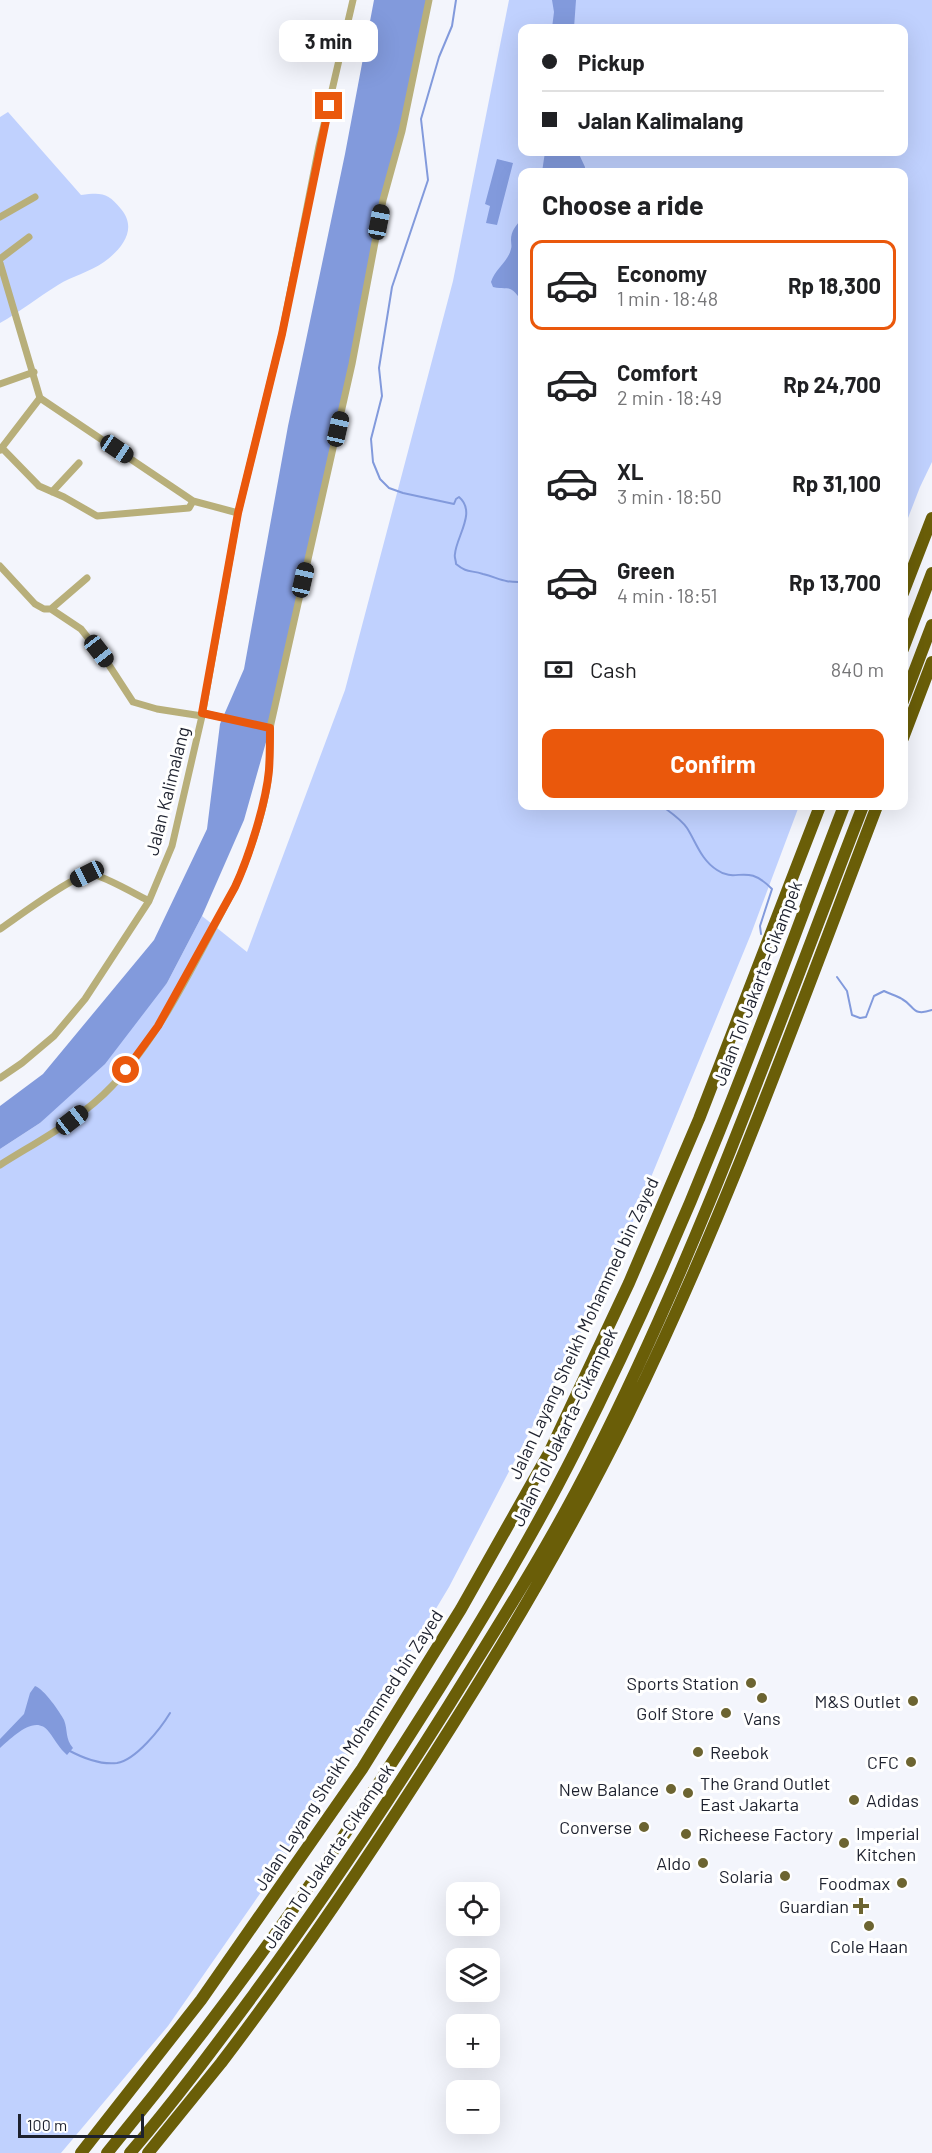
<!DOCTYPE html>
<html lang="en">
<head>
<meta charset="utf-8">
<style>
	:root { --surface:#fff; --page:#f2f2f2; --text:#202124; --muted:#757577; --line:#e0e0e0; --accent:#ea580c }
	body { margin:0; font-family:Barlow,sans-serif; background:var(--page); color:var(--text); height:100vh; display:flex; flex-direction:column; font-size:22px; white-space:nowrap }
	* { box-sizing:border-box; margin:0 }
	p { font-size:20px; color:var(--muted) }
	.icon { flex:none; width:33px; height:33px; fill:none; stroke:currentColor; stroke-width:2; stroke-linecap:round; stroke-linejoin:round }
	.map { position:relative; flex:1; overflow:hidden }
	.sheet { position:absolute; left:518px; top:168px; width:390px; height:642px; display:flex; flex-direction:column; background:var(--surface); border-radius:12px; box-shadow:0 6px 24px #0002 }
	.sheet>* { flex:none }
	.banner { position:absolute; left:518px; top:24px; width:390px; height:132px; border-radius:12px; box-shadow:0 6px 24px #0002; display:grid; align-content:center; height:132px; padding:0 24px; background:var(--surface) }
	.fabs { position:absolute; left:446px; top:1882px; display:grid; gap:12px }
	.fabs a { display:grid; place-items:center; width:54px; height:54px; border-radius:12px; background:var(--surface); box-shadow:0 6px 24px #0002; font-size:30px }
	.scale { position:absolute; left:18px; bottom:15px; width:126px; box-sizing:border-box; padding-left:6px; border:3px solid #1d212e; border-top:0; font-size:16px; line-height:21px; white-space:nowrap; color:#1d212e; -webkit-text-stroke:4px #fff; paint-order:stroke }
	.end { position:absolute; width:27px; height:27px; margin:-14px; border:8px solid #ea580c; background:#fff; box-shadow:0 0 0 3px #fff }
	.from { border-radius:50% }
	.bubble { position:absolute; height:42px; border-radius:12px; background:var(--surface); box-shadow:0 6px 24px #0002; font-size:20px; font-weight:700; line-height:42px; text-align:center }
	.car { position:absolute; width:18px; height:36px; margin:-18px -9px; border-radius:8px; box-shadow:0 0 4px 2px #0007; background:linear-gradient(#222 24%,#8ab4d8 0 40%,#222 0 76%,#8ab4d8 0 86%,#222 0) }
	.banner b { display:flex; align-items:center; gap:21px; height:57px; font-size:22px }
	.banner b+b { border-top:2px solid var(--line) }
	.banner i { width:15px; height:15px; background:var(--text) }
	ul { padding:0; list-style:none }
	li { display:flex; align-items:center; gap:18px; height:90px; margin:0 12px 9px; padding:0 12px; border:3px solid transparent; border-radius:12px }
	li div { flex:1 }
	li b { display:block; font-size:22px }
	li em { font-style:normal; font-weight:700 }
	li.active { border-color:var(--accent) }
	li>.icon { width:54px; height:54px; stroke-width:1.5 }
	h2 { padding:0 24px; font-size:27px; line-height:72px }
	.pay { display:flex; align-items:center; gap:15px; height:66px; padding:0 24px; font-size:22px }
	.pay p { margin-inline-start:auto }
	.action { display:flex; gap:12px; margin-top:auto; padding:12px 24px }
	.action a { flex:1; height:69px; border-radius:12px; background:var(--accent); color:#fff; font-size:24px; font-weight:700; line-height:69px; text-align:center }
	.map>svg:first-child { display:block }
</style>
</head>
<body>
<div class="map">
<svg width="932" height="2153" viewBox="0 0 932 2153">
	<rect width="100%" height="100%" fill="#f3f5fc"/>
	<!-- green -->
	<path fill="#c0d1fe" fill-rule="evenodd" d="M509,0H932V462L920,487L903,531V172H522V806H799L751,934L610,1277L449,1587L298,1839L168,2026L61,2153H0V1149L40,1123L167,983L202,916L247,952L345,690L453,281ZM522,28H903V152H522Z
		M8,112L81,195C102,192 108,193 121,209C138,229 122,249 104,262C90,272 72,276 58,285C38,297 20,312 0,323V117Z"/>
	<!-- water -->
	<path fill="#829adc" d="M374,0H429L270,728L244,820L202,916L167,983L105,1064L40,1123L0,1149V1106L43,1074L154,940L207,829L220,724L244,669L288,426L345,154Z
		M552,0H576L574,28H552L554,12Z
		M545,152H578L585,167V172H542Z
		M497,159L513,163L497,225L486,223L490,206L485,204Z
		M522,219V301C508,283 512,291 493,287L491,282C495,269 508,262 511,249C512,246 511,243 511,240C511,231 516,225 522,219Z
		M35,1686C44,1689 60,1712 64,1720C68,1730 65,1739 73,1748L67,1755C59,1748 56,1741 49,1732C35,1713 12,1738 0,1748V1739L24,1714L30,1693Z"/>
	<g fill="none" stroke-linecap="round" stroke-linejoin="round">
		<!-- stream -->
		<path stroke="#829adc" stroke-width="2" d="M456,0L452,26L439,57L421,119L428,180L392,287L379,368L382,396L371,439L373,462L380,479L389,488L403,493L454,504L456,499L459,497C477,512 456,537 455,554C454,557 456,560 456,564C467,573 470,570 483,574C499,578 504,583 522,582
			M662,806C670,812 681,819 687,828C696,842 701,860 717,870C737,884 746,862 772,889L760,926L761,934
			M837,977L847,991L852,1015L860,1018L866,1017L874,996L884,991C890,994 897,996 902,999C915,1006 912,1017 932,1010
			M68,1750C81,1757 101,1765 117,1763C136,1760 161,1728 170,1713"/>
		<!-- street -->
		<path stroke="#b8af7a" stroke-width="7" d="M0,217L35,197
			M0,259L29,237
			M0,263L40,398L0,450
			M0,384L34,372
			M40,398L193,501L238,513
			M2,448L39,486L64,497L97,516L189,508L193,501
			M52,492L79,463
			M0,566L35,604L44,609H51L81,629L107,662L133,702L157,709L202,716
			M51,609L87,578
			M202,713L270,728
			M0,929C15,919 75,874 90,874C101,874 137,895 149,901
			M0,1078L22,1063L54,1036L85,999L149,901L172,846L202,716L238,513L282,334L319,146L353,0
			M0,1165C38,1141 81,1119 112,1086C163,1033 200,952 235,887C249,857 267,803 269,770C270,756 270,742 270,728L352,364L383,200L402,131L429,0"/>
		<!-- highway -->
		<path stroke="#6a5e08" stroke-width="12" d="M903,593L932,518
			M903,649L932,573
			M903,701L932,625
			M903,738L932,662
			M81,2153L201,2000L362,1769L461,1609L549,1453L629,1283L699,1119L820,806
			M107,2153C219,2017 322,1874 416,1725C473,1636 528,1545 576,1450C628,1347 676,1240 719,1132C763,1024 802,914 844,806
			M130,2153C174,2102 214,2048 254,1994C323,1900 387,1804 449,1705C499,1624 551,1543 594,1457C700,1248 778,1025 863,806
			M148,2153C172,2123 197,2093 221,2063C304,1954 380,1840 453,1724C516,1624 576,1521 628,1415C725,1217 799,1010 877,806"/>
	</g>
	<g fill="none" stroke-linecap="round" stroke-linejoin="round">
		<!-- route -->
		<path stroke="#ea580c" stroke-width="8" d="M126,1070L158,1026L235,887C249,857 266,803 269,770C270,756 270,742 270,728L202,713L238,513L282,334L329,106"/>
	</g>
	<!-- markers -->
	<g fill="#6c6431" stroke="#fff" stroke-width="2">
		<circle cx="751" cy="1683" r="6"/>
		<circle cx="762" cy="1698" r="6"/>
		<circle cx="913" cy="1701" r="6"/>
		<circle cx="726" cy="1713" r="6"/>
		<circle cx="698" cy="1752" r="6"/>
		<circle cx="911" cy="1762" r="6"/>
		<circle cx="671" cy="1789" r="6"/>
		<circle cx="688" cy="1793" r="6"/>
		<circle cx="854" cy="1800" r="6"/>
		<circle cx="644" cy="1827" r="6"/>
		<circle cx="686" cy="1834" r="6"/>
		<circle cx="844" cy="1843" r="6"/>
		<circle cx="703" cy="1863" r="6"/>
		<circle cx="785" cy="1876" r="6"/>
		<circle cx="902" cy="1883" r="6"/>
		<path d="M858 1897h6v6h6v6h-6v6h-6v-6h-6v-6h6z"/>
		<circle cx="869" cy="1926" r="6"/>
	</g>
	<g text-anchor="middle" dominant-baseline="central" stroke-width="6" stroke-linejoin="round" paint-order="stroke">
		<!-- street labels -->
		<g font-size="18" fill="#1d212e" stroke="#fff">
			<text transform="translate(167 791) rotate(-76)">Jalan Kalimalang</text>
			<text transform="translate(757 983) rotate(-69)">Jalan Tol Jakarta–Cikampek</text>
			<text transform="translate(583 1328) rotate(-65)">Jalan Layang Sheikh Mohammed bin Zayed</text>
			<text transform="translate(564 1427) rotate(-64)">Jalan Tol Jakarta–Cikampek</text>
			<text transform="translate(348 1750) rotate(-57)">Jalan Layang Sheikh Mohammed bin Zayed</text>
			<text transform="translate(328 1856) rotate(-56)">Jalan Tol Jakarta–Cikampek</text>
		</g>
		<!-- poi labels -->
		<g font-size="18" fill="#1d212e" stroke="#fff" text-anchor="end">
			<text x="739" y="1683">Sports Station</text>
			<text x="901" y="1701">M&amp;S Outlet</text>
			<text x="714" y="1713">Golf Store</text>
			<text x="762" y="1718" text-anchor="middle">Vans</text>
			<text x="710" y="1752" text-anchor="start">Reebok</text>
			<text x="899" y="1762">CFC</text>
			<text x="700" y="1783" text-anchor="start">The Grand Outlet<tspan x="700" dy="21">East Jakarta</tspan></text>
			<text x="659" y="1789">New Balance</text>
			<text x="866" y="1800" text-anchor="start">Adidas</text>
			<text x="632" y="1827">Converse</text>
			<text x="856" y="1833" text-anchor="start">Imperial<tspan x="856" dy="21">Kitchen</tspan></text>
			<text x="698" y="1834" text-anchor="start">Richeese Factory</text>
			<text x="691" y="1863">Aldo</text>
			<text x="773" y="1876">Solaria</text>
			<text x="890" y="1883">Foodmax</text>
			<text x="849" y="1906">Guardian</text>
			<text x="869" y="1946" text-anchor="middle">Cole Haan</text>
		</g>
	</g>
</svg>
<div class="fabs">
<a><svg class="icon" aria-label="locate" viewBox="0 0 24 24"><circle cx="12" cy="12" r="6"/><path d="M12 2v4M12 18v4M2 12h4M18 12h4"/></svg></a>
<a><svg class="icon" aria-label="layers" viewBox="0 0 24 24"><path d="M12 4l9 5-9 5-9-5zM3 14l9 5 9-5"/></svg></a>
<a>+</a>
<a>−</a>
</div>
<div class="scale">100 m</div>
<i class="end from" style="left:126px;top:1070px"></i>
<i class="end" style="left:329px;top:106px"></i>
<div class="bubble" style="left:279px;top:20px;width:99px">3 min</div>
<i class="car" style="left:379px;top:222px;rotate:11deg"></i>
<i class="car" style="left:338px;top:429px;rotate:13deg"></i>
<i class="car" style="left:117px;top:449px;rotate:124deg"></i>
<i class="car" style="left:303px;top:580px;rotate:13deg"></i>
<i class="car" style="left:99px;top:651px;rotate:142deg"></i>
<i class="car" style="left:87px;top:874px;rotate:243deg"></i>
<i class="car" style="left:72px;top:1120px;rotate:52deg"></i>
<div class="banner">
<b><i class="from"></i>Pickup</b>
<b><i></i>Jalan Kalimalang</b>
</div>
<section class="sheet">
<h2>Choose a ride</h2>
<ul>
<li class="active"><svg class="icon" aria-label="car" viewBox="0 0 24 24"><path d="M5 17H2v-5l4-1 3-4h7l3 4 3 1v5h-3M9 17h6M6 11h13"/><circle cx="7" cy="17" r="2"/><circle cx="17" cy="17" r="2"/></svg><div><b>Economy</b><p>1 min · 18:48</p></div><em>Rp 18,300</em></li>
<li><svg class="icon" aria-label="car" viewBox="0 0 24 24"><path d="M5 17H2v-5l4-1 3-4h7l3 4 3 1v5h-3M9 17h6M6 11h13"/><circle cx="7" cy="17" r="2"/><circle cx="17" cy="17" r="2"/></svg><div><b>Comfort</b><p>2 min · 18:49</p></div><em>Rp 24,700</em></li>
<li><svg class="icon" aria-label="car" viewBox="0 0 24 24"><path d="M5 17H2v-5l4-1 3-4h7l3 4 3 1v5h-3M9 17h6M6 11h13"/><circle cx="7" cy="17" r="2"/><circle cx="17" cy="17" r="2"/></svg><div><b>XL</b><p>3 min · 18:50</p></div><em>Rp 31,100</em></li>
<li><svg class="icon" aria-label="car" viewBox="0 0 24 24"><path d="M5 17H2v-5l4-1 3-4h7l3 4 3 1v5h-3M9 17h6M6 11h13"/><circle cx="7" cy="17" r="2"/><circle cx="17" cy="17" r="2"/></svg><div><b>Green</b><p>4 min · 18:51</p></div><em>Rp 13,700</em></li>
</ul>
<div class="pay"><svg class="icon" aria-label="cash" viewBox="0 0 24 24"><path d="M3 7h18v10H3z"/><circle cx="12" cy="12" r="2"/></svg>Cash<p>840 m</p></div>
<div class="action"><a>Confirm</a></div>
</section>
</div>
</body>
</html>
